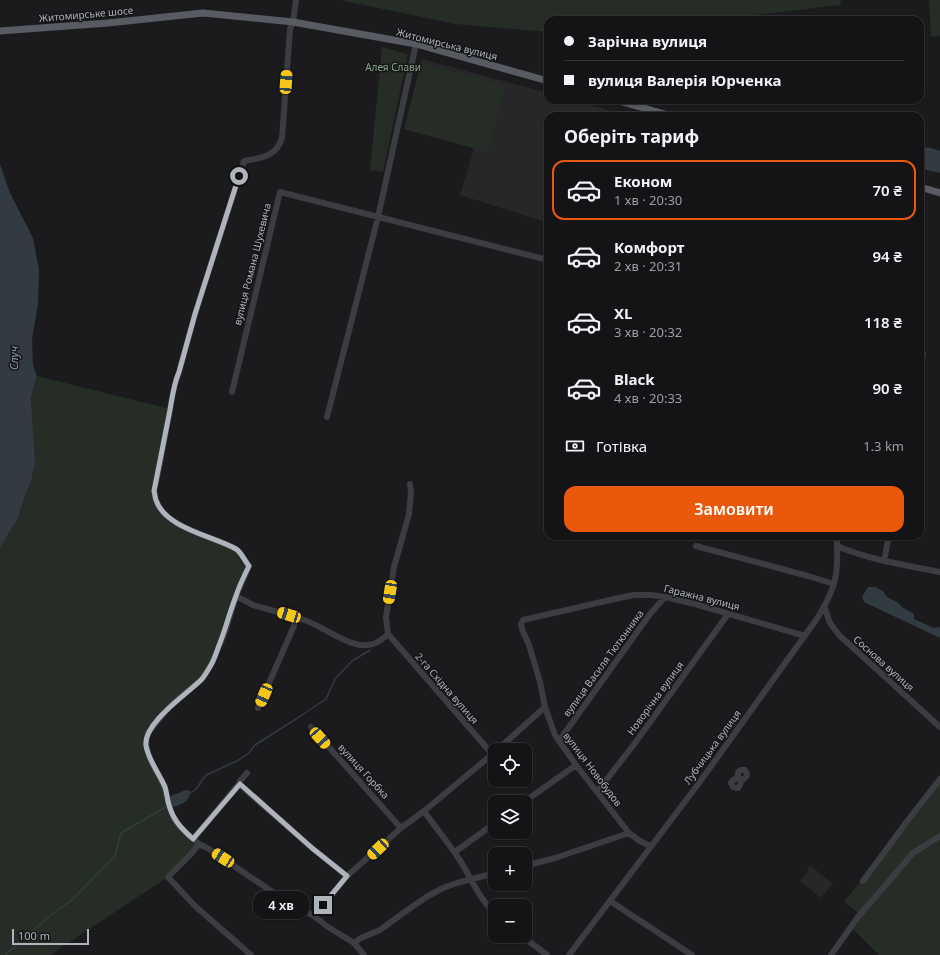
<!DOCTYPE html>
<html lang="uk">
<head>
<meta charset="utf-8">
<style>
	:root { --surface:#141416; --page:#212123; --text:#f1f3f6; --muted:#9d9ea1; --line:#333335; --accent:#ea580c }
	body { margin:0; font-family:"Noto Sans",sans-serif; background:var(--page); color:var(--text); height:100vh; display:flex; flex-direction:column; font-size:15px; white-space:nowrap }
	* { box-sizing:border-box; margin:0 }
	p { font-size:13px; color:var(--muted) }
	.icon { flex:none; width:22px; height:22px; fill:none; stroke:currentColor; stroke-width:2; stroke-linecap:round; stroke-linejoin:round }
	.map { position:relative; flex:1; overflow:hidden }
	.details { position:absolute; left:544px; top:112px; width:380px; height:428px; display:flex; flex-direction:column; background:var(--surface); border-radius:12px; box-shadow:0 1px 3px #0004,0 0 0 1px var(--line) }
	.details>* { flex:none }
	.banner { position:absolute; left:544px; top:16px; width:380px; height:88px; border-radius:12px; box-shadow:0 1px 3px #0004,0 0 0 1px var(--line); display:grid; align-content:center; height:88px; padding:0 20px; background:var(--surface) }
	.buttons { position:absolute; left:488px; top:743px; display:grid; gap:8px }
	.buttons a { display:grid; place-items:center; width:44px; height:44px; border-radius:8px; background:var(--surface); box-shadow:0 1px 3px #0004,0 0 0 1px var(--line); font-size:20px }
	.scale { position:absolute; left:12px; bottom:10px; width:77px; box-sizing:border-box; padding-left:4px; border:2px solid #aeb3bc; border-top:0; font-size:11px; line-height:14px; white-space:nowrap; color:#aeb3bc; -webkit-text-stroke:3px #161618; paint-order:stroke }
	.end { position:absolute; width:18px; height:18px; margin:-9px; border:5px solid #aeb3bc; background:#111; box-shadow:0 0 0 2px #111 }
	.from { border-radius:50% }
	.bubble { position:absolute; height:28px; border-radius:12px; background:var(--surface); box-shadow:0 1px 3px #0004,0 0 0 1px var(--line); font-size:13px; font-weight:600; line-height:28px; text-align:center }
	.car { position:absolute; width:12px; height:24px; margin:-12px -6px; border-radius:5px; box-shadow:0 0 3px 1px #0007; background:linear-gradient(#f5c518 24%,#345 0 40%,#f5c518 0 76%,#345 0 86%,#f5c518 0) }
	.banner b { display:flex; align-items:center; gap:14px; height:38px; font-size:15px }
	.banner b+b { border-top:1px solid var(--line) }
	.banner i { width:10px; height:10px; background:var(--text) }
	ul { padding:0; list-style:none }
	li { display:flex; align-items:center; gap:12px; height:60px; margin:0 8px 6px; padding:0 12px; border:2px solid transparent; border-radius:12px }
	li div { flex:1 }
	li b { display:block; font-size:15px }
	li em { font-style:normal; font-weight:600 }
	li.selected { border-color:var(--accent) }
	li>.icon { width:36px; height:36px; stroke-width:1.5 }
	h2 { padding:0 20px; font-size:18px; line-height:48px }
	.pay { display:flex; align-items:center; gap:10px; height:44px; padding:0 20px; font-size:15px }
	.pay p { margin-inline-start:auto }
	.cta { display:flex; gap:8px; margin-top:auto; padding:8px 20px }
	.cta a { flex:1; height:46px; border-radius:12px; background:var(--accent); color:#fff; font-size:16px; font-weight:600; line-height:46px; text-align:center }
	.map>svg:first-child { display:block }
</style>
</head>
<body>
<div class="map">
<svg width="940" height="955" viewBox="0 0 940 955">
	<rect width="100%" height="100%" fill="#1b1b1d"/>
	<!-- built -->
	<path fill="#27272a" d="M422,59L548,93V100H572L629,116H548V216L546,222L460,195L474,148L404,129Z
		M810,865L833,884L821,898L800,881L809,870L807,869Z"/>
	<!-- green -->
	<path fill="#252d26" d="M340,0H841L840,5L748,16L747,20H548V32L455,24Z
		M929,0H940V36L931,37Z
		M382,47L408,54L383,172L370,170Z
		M421,63L505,85L488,152L404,129Z
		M37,376L170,409L154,491L156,501L171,519L237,550L249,566L225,632L202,679L153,726L146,744L165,788L173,817L199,844L168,877L50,955H0V548L18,518L26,492L30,485L33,429L31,397Z
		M940,782V955H879L853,929L860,919L857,912L844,902Z"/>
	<!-- water -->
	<path fill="#313b41" d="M922,147L931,148L940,151V173L926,170L920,167Z
		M0,164L10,193L33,238L39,270L38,304L32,339L33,365L37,376L31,397L35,463L30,485L26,492L18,518L0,548Z
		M868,587H875L883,591L887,597L897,602L902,607L914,614V619L934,628L940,627V638L864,602L862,597Z
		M186,790L190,791C190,802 181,805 172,807L169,798L171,796Z"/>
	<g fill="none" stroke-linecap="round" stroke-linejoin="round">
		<!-- stream -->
		<path stroke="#313b41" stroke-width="1.5" d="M189,794L196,789L206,775L237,761L249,753L255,745L296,719L326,699L335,679L352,661L370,650
			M5,955L52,914L71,901L115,856L121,833L166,807"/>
		<!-- minor -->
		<path stroke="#3c3d42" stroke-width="6" d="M296,0L293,22L290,29L282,138C276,157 261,158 244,161L195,314L179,372C173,386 172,400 169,415C164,440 160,466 154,491C155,494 155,498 156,501C165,528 213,536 236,549C241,552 245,561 249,566L236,596L225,632L212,663L202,679L172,704L164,713L147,734L146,744L149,757L165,788L169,806L173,817L178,825L184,831L199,844L209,849L283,899L314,916L328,927L354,943L364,955
			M920,372L923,354
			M232,392L280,192L548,260
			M327,417L378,217L416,44
			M410,484L411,492L409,514L394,567L386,617L388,634L492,754
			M696,546L808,576L834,584
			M837,546C870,560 905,565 940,572
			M884,561L889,536
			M236,596L253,605L289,615L294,618V626L258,708
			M824,606L830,623L839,635L940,727
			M294,618C297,619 301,619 304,620C324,626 351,651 373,644C379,642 383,639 388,634
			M311,727L401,828
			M559,741L650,614L665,597
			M497,750L545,707
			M247,773L240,781L239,784L312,848L347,876
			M739,778C736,773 739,769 745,770L747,774L746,777L744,779C739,780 734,776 731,783L733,787L738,788C741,785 742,783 739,779
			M597,792L635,743L728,614
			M524,802L576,765
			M424,811C435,827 448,842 459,859C471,877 478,898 495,913
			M193,839L239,784
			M199,844L190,855L168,877L195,906L251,955
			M650,846L640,841L629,833L576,765L555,735L545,707L540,682L529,645L522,629L521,624L523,620L619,598L634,595H651L665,597L695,604L805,636
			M455,852L495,823
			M525,866L555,858L629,833
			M863,881L908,820L940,779
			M610,901L692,955
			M314,916L347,876L401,828L424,811L495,752
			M522,936L547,955
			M354,943L361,938L380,930L406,911L428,896L443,888L457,883L495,873
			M569,955L699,783L816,620C825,606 834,590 836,574C838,562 837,548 837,536
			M831,955L858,917L913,853L940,836"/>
		<!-- major -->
		<path stroke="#585b61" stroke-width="7" d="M0,31L108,23L203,13L293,22L416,44L548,81
			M615,100L672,116
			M920,187L940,193"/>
	</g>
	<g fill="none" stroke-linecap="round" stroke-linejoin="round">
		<!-- route -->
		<path stroke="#aeb3bc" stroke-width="5" d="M239,176L195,314L179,372C173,386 172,400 169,415C164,440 159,466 154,491C155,494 155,498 156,500C165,528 213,536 236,549C241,552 245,561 249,566C244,576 239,586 236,596C229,614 225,631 218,648C216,654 214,660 211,665C208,670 205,676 201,680C186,695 143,723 146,746C149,761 159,773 165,787C167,793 167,799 169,805C173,820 182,829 193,839L240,784L312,848L347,876L323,905"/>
	</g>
	<g text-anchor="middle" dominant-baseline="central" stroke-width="3" stroke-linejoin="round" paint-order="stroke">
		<!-- street labels -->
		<g font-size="10" fill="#aeb3bc" stroke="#161618">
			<text transform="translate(86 14) rotate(-5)">Житомирське шосе</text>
			<text transform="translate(447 44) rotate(14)">Житомирська вулиця</text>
			<text transform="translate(252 264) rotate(-76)">вулиця Романа Шухевича</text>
			<text transform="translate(702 597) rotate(14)">Гаражна вулиця</text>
			<text transform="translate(603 663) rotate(-54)">вулиця Василя Тютюнника</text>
			<text transform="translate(884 663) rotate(42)">Соснова вулиця</text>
			<text transform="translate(447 688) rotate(49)">2-га Східна вулиця</text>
			<text transform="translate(655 698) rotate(-54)">Новорічна вулиця</text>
			<text transform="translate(712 747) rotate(-54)">Лубчицька вулиця</text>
			<text transform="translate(593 769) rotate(53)">вулиця Новобудов</text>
			<text transform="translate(364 771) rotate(48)">вулиця Горбка</text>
		</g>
		<!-- park labels -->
		<g font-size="10" fill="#87a587" stroke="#161618">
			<text x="393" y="67">Алея Слави</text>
		</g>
		<!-- water labels -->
		<g font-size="11" font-style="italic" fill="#88a2b4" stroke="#161618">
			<text transform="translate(13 358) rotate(-90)">Случ</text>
		</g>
	</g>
</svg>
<div class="buttons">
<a><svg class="icon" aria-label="locate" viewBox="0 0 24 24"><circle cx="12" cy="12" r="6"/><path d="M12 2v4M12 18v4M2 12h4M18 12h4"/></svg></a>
<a><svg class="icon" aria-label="layers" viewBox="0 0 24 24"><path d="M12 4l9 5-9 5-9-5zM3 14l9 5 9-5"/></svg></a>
<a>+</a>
<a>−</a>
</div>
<div class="scale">100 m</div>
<i class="end from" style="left:239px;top:176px"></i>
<i class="end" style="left:323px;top:905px"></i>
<div class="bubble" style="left:253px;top:891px;width:56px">4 хв</div>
<i class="car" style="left:286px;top:82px;rotate:4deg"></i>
<i class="car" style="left:390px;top:592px;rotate:189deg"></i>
<i class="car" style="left:289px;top:615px;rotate:287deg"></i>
<i class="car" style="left:264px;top:695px;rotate:203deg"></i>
<i class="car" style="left:320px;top:738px;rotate:138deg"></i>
<i class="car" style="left:378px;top:849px;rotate:227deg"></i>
<i class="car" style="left:223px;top:858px;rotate:303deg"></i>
<div class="banner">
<b><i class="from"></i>Зарічна вулиця</b>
<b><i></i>вулиця Валерія Юрченка</b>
</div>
<section class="details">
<h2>Оберіть тариф</h2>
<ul>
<li class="selected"><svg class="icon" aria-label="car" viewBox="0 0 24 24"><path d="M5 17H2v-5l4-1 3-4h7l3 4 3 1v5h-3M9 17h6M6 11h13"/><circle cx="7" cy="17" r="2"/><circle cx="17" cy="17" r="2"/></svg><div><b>Економ</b><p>1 хв · 20:30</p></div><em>70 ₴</em></li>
<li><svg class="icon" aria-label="car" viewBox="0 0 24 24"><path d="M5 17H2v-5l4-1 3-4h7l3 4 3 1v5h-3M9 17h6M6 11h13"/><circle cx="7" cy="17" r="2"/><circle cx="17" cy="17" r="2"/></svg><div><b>Комфорт</b><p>2 хв · 20:31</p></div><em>94 ₴</em></li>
<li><svg class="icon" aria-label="car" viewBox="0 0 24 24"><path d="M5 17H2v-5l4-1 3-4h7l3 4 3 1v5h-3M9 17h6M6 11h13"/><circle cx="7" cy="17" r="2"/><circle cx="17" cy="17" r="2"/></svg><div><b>XL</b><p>3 хв · 20:32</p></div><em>118 ₴</em></li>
<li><svg class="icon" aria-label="car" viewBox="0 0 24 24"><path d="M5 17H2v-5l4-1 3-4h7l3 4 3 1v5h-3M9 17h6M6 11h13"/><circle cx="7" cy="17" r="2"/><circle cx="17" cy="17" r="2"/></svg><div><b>Black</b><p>4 хв · 20:33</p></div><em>90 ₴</em></li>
</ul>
<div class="pay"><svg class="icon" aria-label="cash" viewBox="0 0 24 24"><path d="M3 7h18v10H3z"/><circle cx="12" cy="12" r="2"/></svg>Готівка<p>1.3 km</p></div>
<div class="cta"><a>Замовити</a></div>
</section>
</div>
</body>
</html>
